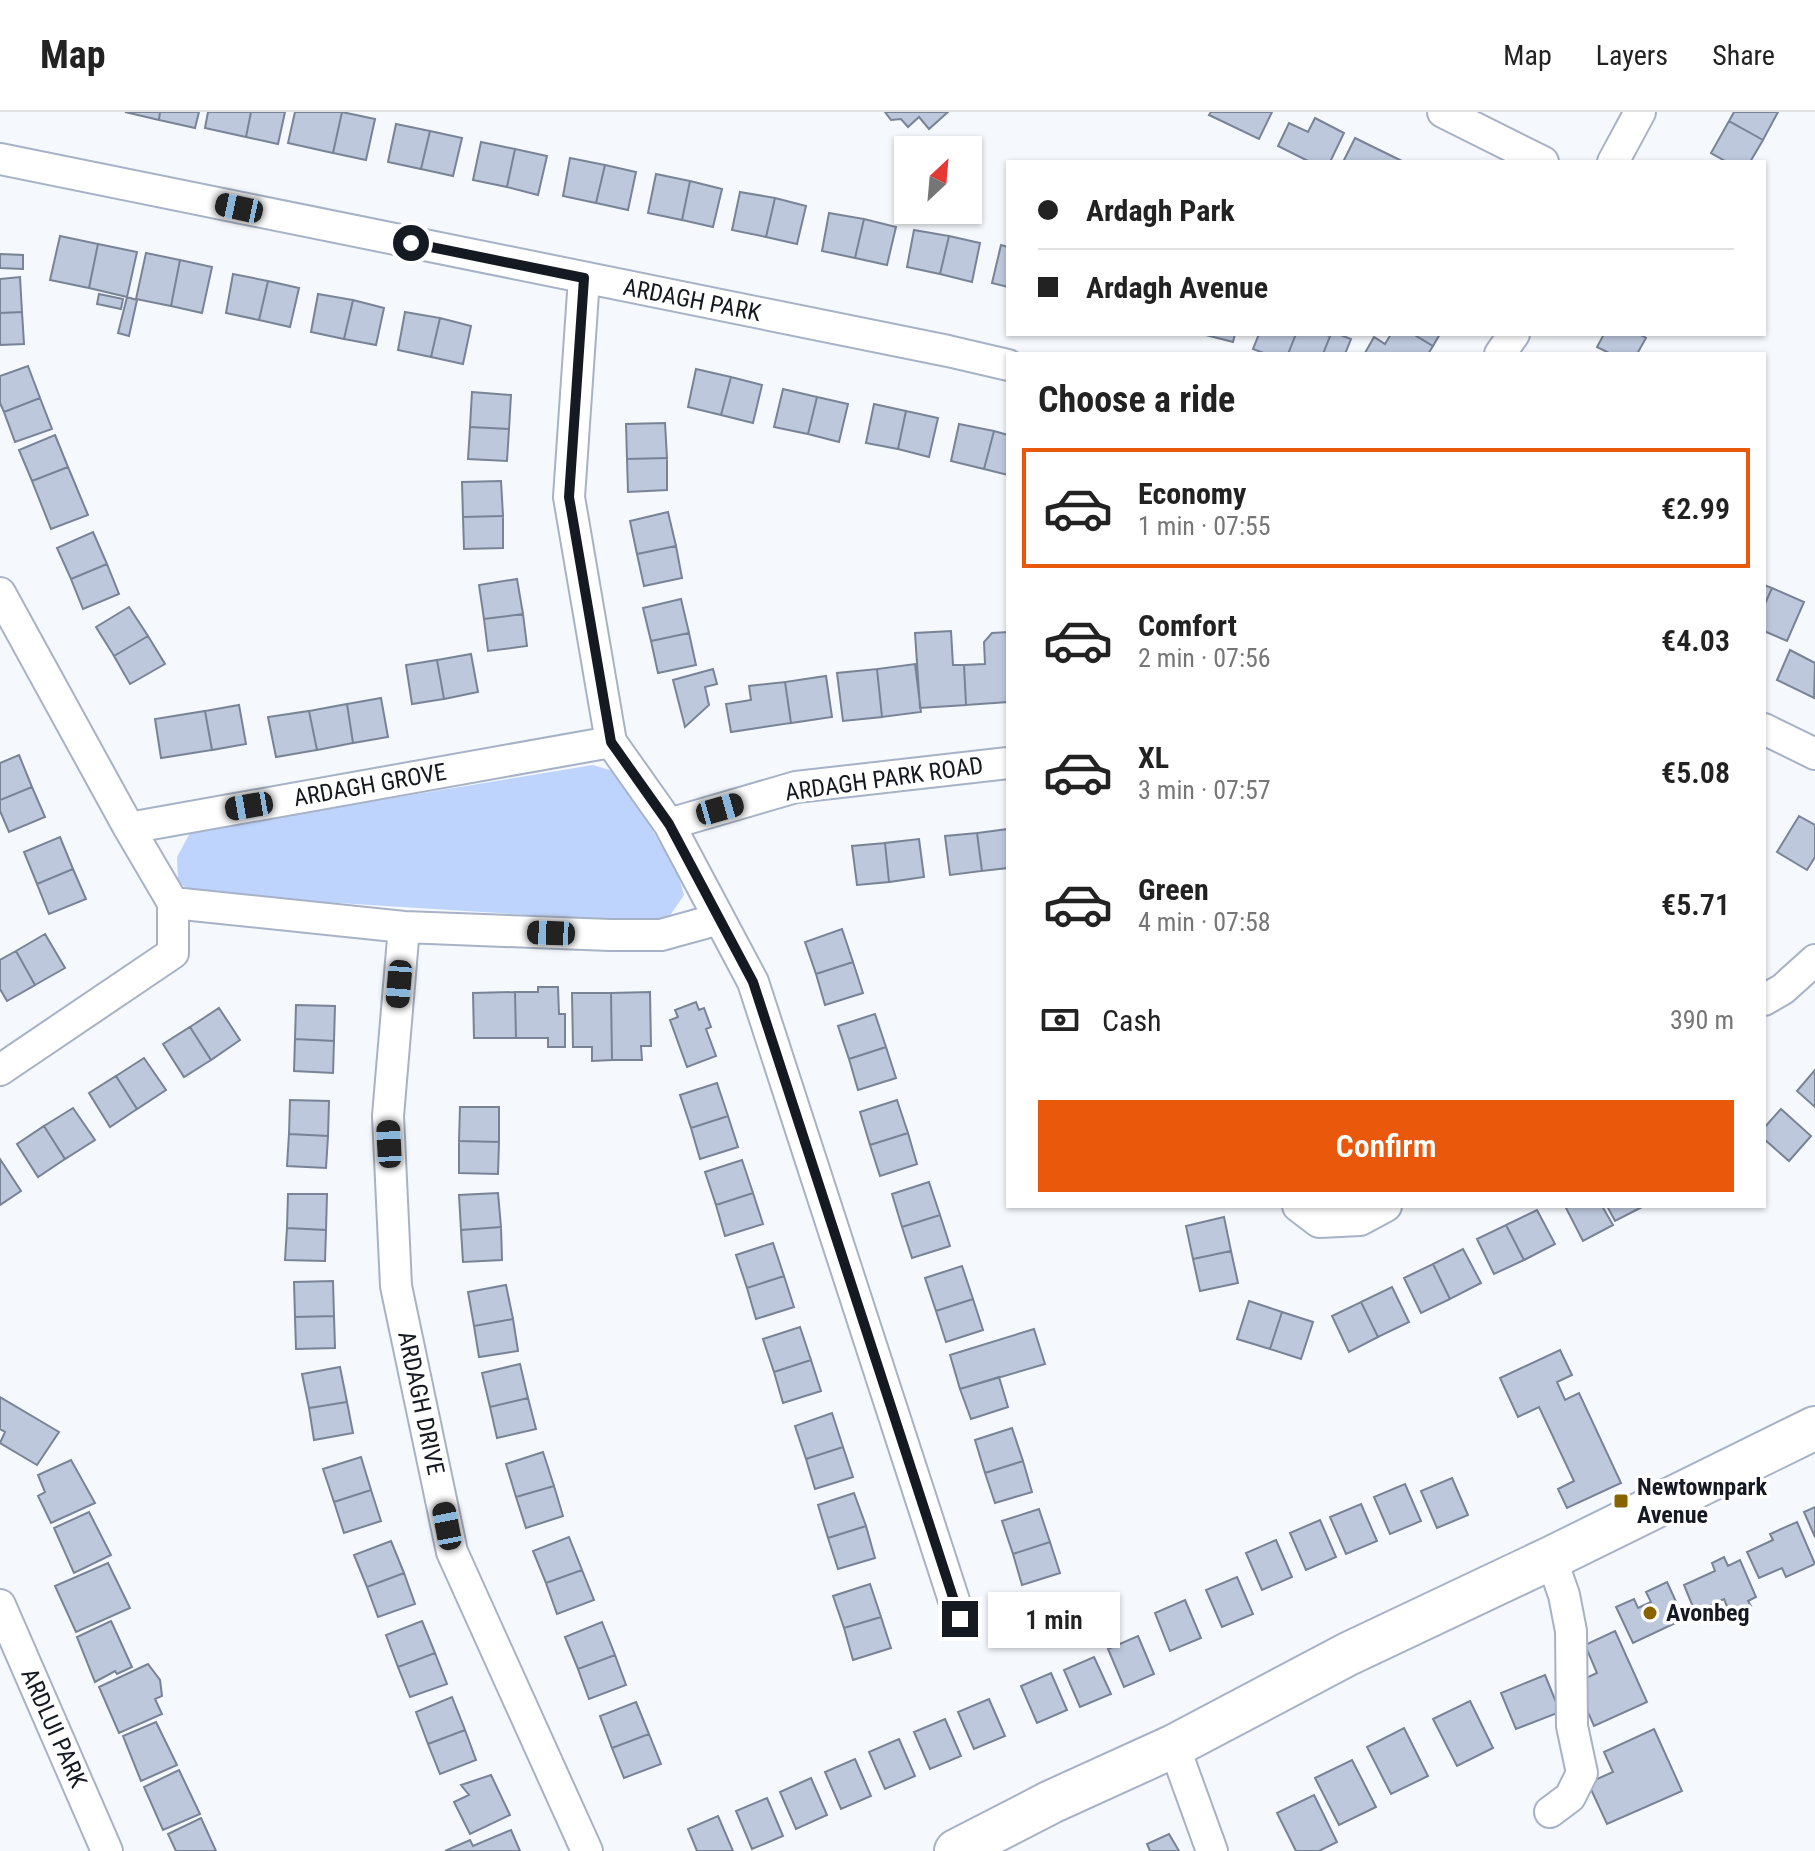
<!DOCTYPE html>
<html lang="en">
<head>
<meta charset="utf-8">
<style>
	:root { --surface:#fff; --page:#f6f6f6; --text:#222; --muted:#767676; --line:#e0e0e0; --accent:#ea580c }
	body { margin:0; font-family:"Roboto Condensed",sans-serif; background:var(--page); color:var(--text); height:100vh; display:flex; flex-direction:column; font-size:30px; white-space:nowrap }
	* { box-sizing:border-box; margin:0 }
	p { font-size:26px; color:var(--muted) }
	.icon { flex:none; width:44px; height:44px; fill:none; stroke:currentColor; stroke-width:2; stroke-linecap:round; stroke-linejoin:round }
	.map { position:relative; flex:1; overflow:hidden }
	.side { position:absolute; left:1006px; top:240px; width:760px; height:856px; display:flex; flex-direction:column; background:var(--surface); border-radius:0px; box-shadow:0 2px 6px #0004 }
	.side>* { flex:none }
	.hud { position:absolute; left:1006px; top:48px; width:760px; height:176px; border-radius:0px; box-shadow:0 2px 6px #0004; display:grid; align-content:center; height:176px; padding:0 32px; background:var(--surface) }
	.needle { width:52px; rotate:26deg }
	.fabs { position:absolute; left:894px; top:24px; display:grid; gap:16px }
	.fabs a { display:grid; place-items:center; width:88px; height:88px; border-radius:0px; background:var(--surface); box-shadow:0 2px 6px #0004; font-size:40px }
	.end { position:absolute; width:36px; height:36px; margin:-18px; border:10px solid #151921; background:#fff; box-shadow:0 0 0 4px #fff }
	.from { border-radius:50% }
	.bubble { position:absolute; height:56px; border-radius:0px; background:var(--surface); box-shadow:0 2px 6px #0004; font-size:26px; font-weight:600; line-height:56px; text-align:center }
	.car { position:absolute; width:24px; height:48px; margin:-24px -12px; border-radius:10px; box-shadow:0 0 6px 2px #0007; background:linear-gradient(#222 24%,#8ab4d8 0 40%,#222 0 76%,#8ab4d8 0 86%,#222 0) }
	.hud b { display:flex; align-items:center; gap:28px; height:76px; font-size:30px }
	.hud b+b { border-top:2px solid var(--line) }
	.hud i { width:20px; height:20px; background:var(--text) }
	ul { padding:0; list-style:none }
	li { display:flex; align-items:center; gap:24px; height:120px; margin:0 16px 12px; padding:0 16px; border:4px solid transparent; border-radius:0px }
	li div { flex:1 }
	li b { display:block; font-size:30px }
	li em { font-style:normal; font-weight:600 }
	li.on { border-color:var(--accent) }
	li>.icon { width:72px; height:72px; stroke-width:1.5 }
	h2 { padding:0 32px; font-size:36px; line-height:96px }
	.pay { display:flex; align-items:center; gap:20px; height:88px; padding:0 32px; font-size:30px }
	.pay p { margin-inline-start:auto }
	.cta { display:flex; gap:16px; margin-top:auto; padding:16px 32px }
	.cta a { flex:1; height:92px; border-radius:0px; background:var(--accent); color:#fff; font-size:32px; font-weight:600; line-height:92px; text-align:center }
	header { display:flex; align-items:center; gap:48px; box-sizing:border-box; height:112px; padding:0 40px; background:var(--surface); border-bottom:2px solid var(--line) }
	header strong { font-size:38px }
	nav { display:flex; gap:44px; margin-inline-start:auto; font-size:28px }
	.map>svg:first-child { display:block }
</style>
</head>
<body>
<header>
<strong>Map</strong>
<nav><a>Map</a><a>Layers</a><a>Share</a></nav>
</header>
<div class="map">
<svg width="1815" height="1739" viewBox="0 0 1815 1739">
	<rect width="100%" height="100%" fill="#f5f8fc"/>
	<!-- green -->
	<path fill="#bfd4fc" d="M593,653L613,659L630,674L654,721L677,758L684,783L669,805L640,810L195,782L178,770L177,745L191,719Z"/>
	<!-- building -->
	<path fill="#bdc8dd" stroke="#788396" stroke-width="2" d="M125,0H160L159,8Z
		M160,0H199L195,16L159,8Z
		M208,0H251L246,25L205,16Z
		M251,0H285L278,32L246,25Z
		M295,0H342L333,41L288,31Z
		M342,0L375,7L366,48L333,41Z
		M885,0H948L929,17L919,5L908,15L901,7L891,8Z
		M1211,0H1272L1259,27L1209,3Z
		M1734,0H1778L1763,28L1729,9Z
		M1315,6L1344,21L1330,50H1310L1278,34L1289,11L1308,20Z
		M1729,9L1763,28L1750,50H1727L1711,41Z
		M396,12L430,19L421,57L388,50Z
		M430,19L462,26L453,64L421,57Z
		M1355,26L1404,50H1343Z
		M481,30L515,37L507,75L473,68Z
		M515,37L547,44L538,83L507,75Z
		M570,46L605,53L596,91L563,84Z
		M605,53L636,60L628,98L596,91Z
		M656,62L690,69L682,108L648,101Z
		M690,69L722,77L713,115L682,108Z
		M740,80L775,86L766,125L732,118Z
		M775,86L806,94L797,132L766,125Z
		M829,101L864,107L855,146L822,139Z
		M864,107L896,115L887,153L855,146Z
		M914,118L949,124L940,162L907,155Z
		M60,124L98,132L89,176L50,168Z
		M949,124L980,131L972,170L940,162Z
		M98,132L137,140L127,185L89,176Z
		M1001,133L1008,135V175L992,171Z
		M146,141L180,148L171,194L136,187Z
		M0,142L23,143V157L0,156Z
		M180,148L212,155L202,201L171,194Z
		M233,162L268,169L259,208L226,201Z
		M20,165L22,200L0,201V167Z
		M268,169L299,176L290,215L259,208Z
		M99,182L123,187L121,197L97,192Z
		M318,182L353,188L344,227L311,220Z
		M127,185L137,188L129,224L118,221Z
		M353,188L384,196L376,233L344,227Z
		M22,200L24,232L0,233V201Z
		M405,200L440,206L431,245L398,238Z
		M440,206L471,214L463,252L431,245Z
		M1202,222H1235L1233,230Z
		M1259,222H1296L1288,242H1266L1253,237Z
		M1296,222H1324L1330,224L1323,242H1288Z
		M1331,222H1338L1351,227L1345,242H1323Z
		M1391,222H1413L1433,234L1428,242L1365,241L1374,225L1385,232Z
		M1413,222H1440L1433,234Z
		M1604,222H1639L1646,226L1637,242H1611L1597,235Z
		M28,254L40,286L4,300L0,291V264Z
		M696,257L731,265L721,303L688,295Z
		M731,265L762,273L753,311L721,303Z
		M783,277L817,285L808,322L774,315Z
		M472,280L511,283L509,317L470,315Z
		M817,285L848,292L839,330L808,322Z
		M40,286L52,317L15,330L4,300Z
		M874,292L906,299L898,337L866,331Z
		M906,299L938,306L929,345L898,337Z
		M665,311L667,346L627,347L626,312Z
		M959,312L994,319L984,357L951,349Z
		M470,315L509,317L507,349L468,347Z
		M994,319L1008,323V363L984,357Z
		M55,323L68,355L32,369L19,338Z
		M667,346V378L628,380L627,347Z
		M68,355L88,403L51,417L32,369Z
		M501,369L503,404L463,405L462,370Z
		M668,400L676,434L637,442L630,409Z
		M503,404V436L464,437L463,405Z
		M93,420L107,452L71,467L57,436Z
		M676,434L682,466L644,474L637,442Z
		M107,452L119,482L83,497L71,467Z
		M517,467L523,502L484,507L479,473Z
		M1764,473L1772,476L1764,494Z
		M1772,476L1804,490L1787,529L1764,519V494Z
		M681,487L689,521L651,529L643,496Z
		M129,495L148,524L114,544L96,515Z
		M523,502L527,534L488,539L484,507Z
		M951,519L953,553H964L966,593L920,596L915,521Z
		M1008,520V590L966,593L964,553L985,552L984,530L992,521Z
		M689,521L696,553L658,561L651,529Z
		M148,524L165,552L130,572L114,544Z
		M1790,538L1815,551L1814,586L1777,568Z
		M471,542L478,580L444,587L437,548Z
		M437,548L444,587L412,592L406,553Z
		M915,552L921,600L882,605L877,557Z
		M713,557L717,572L705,575L709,593L685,615L673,568Z
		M877,557L882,605L843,609L837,561Z
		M826,564L832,605L791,611L785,570Z
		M785,570L791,611L731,620L726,592L751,588L749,574Z
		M381,586L388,625L353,631L347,592Z
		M347,592L353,631L317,638L309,599Z
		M239,593L246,632L212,638L205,599Z
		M205,599L212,638L161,646L155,607Z
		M309,599L317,638L276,645L268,605Z
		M19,643L32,675L0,688V651Z
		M32,675L45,705L9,720L0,699V688Z
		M1799,704L1815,713V745L1807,758L1777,740Z
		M1008,717V756L982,759L977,721Z
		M977,721L982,759L950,763L945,724Z
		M60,725L73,757L37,772L24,740Z
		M919,727L924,765L889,770L885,731Z
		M885,731L889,770L857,773L852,734Z
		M73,757L86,787L49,802L37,772Z
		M842,817L853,850L816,862L805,830Z
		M45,822L65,856L35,873L16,839Z
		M16,839L35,873L7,889L0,877V848Z
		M853,850L863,881L825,893L816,862Z
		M538,875H558L559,902H565V935H548V926H516L515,880H538Z
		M515,880L516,926H474L473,881Z
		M650,880L651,934H641L642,948H612L611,881Z
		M572,881H611L612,948L592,949V935H573Z
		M696,890L699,898L704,896L711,915L706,917L716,944L687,955L670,908L678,905L675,898Z
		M296,893L335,894L334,929L295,927Z
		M219,896L240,928L211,948L190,915Z
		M875,902L886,935L849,947L838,914Z
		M190,915L211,948L184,965L163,932Z
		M295,927L334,929L333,961L294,959Z
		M886,935L896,966L858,978L849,947Z
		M144,946L166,978L137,997L116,964Z
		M1815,958V995L1797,979Z
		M116,964L137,997L110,1015L89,981Z
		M717,971L728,1004L691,1016L680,983Z
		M290,988L329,989L328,1024L289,1022Z
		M897,988L908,1021L870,1033L860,1000Z
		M460,995H499V1030L459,1029Z
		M73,996L95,1028L65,1047L44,1014Z
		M1781,997L1811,1024L1789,1049L1764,1027V1016Z
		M728,1004L738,1035L700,1047L691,1016Z
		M44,1014L65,1047L38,1065L17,1032Z
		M908,1021L917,1052L880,1064L870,1033Z
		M289,1022L328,1024L326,1056L287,1054Z
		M459,1029L499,1030L498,1062L459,1061Z
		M0,1047L21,1079L0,1093Z
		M742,1048L753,1081L716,1093L705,1060Z
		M929,1070L940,1103L902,1115L892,1082Z
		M498,1081L501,1115L461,1118L459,1083Z
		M753,1081L763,1112L725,1124L716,1093Z
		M288,1082H327L326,1118L287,1116Z
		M1565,1094H1602L1613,1113L1583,1129Z
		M1607,1094H1644L1615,1109Z
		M1537,1098L1555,1132L1524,1148L1506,1113Z
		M940,1103L950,1134L912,1146L902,1115Z
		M1224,1105L1231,1139L1193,1147L1186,1114Z
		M1506,1113L1524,1148L1494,1162L1477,1127Z
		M501,1115L502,1148L463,1150L461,1118Z
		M287,1116L326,1118L325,1149L285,1148Z
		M773,1131L784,1164L747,1176L736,1143Z
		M1463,1137L1481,1171L1450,1187L1433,1152Z
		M1231,1139L1238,1171L1200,1179L1193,1147Z
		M1433,1152L1450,1187L1421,1201L1404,1166Z
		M962,1154L973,1187L936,1199L925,1166Z
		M784,1164L794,1195L756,1207L747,1176Z
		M333,1169L334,1204L295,1205L294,1170Z
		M506,1173L513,1207L474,1214L468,1180Z
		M1392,1175L1409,1210L1378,1225L1361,1190Z
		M973,1187L983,1218L946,1230L936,1199Z
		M1249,1189L1282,1200L1270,1237L1237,1227Z
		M1361,1190L1378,1225L1349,1240L1332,1204Z
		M1282,1200L1313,1210L1301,1247L1270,1237Z
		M334,1204L335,1236L296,1237L295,1205Z
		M513,1207L518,1239L479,1245L474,1214Z
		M800,1215L811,1248L774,1260L763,1227Z
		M1034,1217L1045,1252L960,1277L950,1243Z
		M1560,1238L1572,1263L1557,1270L1565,1288L1579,1281L1621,1371L1567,1396L1558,1377L1574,1369L1539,1295L1518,1305L1500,1266Z
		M811,1248L821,1279L783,1291L774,1260Z
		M520,1252L528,1286L490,1295L482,1261Z
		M340,1255L347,1290L309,1296L302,1262Z
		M999,1265L1008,1295L971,1307L960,1277Z
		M0,1285L59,1320L37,1353L0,1331L5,1320L0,1317Z
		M528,1286L536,1317L497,1326L490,1295Z
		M347,1290L353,1321L314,1328L309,1296Z
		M832,1301L843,1335L806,1347L795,1314Z
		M1012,1316L1023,1349L985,1361L975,1328Z
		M843,1335L853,1365L815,1377L806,1347Z
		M543,1340L554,1374L516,1385L506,1352Z
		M361,1345L371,1378L334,1390L323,1357Z
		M71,1348L95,1391L51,1411L38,1384L45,1380L38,1363Z
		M1023,1349L1032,1380L995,1391L985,1361Z
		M1452,1366L1468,1403L1437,1416L1421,1379Z
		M1405,1372L1421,1409L1390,1422L1374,1385Z
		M554,1374L563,1404L526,1416L516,1385Z
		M371,1378L381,1409L344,1421L334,1390Z
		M854,1381L866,1414L828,1426L818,1393Z
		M1361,1392L1377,1429L1346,1442L1330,1405Z
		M1815,1395V1425L1804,1400Z
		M1039,1397L1050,1430L1013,1442L1002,1409Z
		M89,1400L111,1443L74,1461L54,1416Z
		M1320,1408L1336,1445L1306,1458L1290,1421Z
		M1797,1410L1815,1452L1786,1465L1782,1456L1759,1466L1747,1440L1773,1428L1770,1422Z
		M866,1414L875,1446L838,1457L828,1426Z
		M569,1425L582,1458L546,1471L533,1439Z
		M1276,1428L1292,1465L1262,1478L1246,1441Z
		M391,1429L404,1461L367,1475L354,1443Z
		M1050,1430L1060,1461L1022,1473L1013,1442Z
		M1724,1445L1728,1454L1740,1448L1756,1485L1748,1489L1751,1494L1731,1504L1724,1487L1695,1500L1684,1473L1715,1459L1712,1451Z
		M108,1451L130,1496L76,1520L55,1474Z
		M582,1458L594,1488L557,1502L546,1471Z
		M404,1461L415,1492L378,1505L367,1475Z
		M1237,1465L1253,1502L1222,1515L1206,1478Z
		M1667,1470L1684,1507L1633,1531L1616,1495L1634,1487L1638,1496L1651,1490L1646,1480Z
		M870,1472L881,1505L844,1516L833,1484Z
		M1185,1488L1201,1526L1170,1539L1155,1501Z
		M881,1505L891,1536L853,1548L844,1516Z
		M111,1509L132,1555L117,1562L115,1559L95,1570L77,1525Z
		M422,1509L435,1541L398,1555L386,1523Z
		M602,1510L615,1543L578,1557L565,1525Z
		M1615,1519L1647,1590L1594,1614L1575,1571L1597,1561L1585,1533Z
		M1138,1524L1154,1562L1124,1575L1108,1537Z
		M435,1541L447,1572L410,1585L398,1555Z
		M615,1543L626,1573L589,1587L578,1557Z
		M1094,1545L1111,1582L1080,1595L1064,1558Z
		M148,1552L160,1568L162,1584L155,1587L162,1602L119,1621L99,1575Z
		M1051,1561L1067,1598L1037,1611L1021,1574Z
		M1545,1563L1560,1600L1516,1617L1501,1581Z
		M452,1585L465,1618L428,1632L416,1600Z
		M989,1587L1005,1624L974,1637L958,1600Z
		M1470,1589L1493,1636L1457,1654L1433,1607Z
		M636,1590L649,1622L612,1636L600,1604Z
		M945,1607L961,1644L930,1657L914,1620Z
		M156,1610L177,1653L141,1669L123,1624Z
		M1404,1616L1428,1664L1391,1682L1367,1635Z
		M1654,1617L1682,1679L1607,1712L1588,1671L1613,1660L1604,1640Z
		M465,1618L476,1648L440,1662L428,1632Z
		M649,1622L661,1652L624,1666L612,1636Z
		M899,1627L915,1664L885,1677L869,1640Z
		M855,1647L871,1684L841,1697L825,1660Z
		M1352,1648L1376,1695L1339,1713L1315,1666Z
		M179,1658L200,1702L163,1718L144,1675Z
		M491,1663L510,1703L470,1722L454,1690L469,1683L461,1673Z
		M811,1666L827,1703L796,1717L780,1680Z
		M1314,1683L1337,1730L1319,1739H1296L1277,1701Z
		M767,1686L783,1724L752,1737L736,1699Z
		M718,1704L733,1739H697L688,1717Z
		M201,1706L216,1739H176L168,1722Z
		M511,1718L520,1739H445L470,1728L473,1734Z
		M1169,1722L1179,1739H1150L1147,1732Z"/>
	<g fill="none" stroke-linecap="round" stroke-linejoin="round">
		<defs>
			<path id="street" d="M1443,0L1543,50
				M0,47L948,239L1008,253
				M1613,50L1640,0
				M584,166L569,385L611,630L669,712L753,870L960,1507
				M1500,242L1514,222
				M0,481L129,716L173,791
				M1764,617L1815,642
				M669,712L796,675L1008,651
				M129,716L611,630
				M173,791L404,815L610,823H661L719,807
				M404,815L388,1004L396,1174L452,1440L587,1739
				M1764,888L1783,877L1815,848
				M0,958L173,841V791
				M1298,1094L1319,1110L1360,1108L1386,1094
				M0,1493L107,1739
				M1174,1634L1212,1739
				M1550,1700L1570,1685L1582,1661L1572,1614L1571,1519L1564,1483L1551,1446"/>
			<path id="secondary" d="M956,1739L1051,1690L1174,1634L1348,1542L1551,1446L1815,1316"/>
		</defs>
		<!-- street casing -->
		<use href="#street" stroke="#a7b2c6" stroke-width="34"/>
		<!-- secondary casing -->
		<use href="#secondary" stroke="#a7b2c6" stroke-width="46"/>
		<!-- street -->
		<use href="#street" stroke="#fff" stroke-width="30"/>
		<!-- secondary -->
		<use href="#secondary" stroke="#fff" stroke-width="42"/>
	</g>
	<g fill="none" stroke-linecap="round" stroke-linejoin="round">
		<!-- route -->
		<path stroke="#151921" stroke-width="10" d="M411,131L584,166L569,385L611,630L669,712L753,870L960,1507"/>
	</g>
	<!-- markers -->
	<g fill="#886300" stroke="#fff" stroke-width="3">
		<rect x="1613" y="1381" width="16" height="16" rx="4"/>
		<circle cx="1650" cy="1501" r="8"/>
	</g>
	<g text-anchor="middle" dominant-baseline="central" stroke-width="7" stroke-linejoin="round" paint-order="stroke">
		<!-- street labels -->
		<g font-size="24" fill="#151921" stroke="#fff">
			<text transform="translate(692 188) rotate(11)">ARDAGH PARK</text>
			<text transform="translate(884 667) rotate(-8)">ARDAGH PARK ROAD</text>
			<text transform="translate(370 673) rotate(-10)">ARDAGH GROVE</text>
			<text transform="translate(421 1291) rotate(78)">ARDAGH DRIVE</text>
			<text transform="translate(54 1616) rotate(66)">ARDLUI PARK</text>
		</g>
		<!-- poi labels -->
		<g font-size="24" font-weight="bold" fill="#151921" stroke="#fff" text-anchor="start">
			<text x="1637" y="1375">Newtownpark<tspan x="1637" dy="28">Avenue</tspan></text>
			<text x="1666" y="1501">Avonbeg</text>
		</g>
	</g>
</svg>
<div class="fabs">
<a><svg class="needle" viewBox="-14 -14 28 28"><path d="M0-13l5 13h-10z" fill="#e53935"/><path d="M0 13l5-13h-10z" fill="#767676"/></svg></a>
</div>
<i class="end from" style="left:411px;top:131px"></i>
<i class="end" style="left:960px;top:1507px"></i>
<div class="bubble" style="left:988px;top:1480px;width:132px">1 min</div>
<i class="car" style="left:239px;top:96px;rotate:282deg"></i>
<i class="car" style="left:249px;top:694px;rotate:260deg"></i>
<i class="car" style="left:720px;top:697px;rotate:74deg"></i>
<i class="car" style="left:551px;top:821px;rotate:272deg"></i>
<i class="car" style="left:399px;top:872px;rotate:185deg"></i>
<i class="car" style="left:389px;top:1032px;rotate:357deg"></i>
<i class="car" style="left:447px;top:1414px;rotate:349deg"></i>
<div class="hud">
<b><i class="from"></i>Ardagh Park</b>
<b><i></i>Ardagh Avenue</b>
</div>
<section class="side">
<h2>Choose a ride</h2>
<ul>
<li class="on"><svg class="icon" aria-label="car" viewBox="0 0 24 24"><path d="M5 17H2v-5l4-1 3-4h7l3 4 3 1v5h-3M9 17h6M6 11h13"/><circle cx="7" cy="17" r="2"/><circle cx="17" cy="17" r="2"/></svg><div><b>Economy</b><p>1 min · 07:55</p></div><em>€2.99</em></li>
<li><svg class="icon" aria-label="car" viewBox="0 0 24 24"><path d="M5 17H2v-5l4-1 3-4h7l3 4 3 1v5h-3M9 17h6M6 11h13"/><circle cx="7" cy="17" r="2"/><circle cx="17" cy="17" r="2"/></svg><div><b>Comfort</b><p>2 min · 07:56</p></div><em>€4.03</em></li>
<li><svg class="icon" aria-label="car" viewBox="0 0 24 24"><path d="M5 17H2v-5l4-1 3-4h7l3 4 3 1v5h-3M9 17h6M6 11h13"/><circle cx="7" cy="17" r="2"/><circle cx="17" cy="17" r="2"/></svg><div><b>XL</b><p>3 min · 07:57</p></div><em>€5.08</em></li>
<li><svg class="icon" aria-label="car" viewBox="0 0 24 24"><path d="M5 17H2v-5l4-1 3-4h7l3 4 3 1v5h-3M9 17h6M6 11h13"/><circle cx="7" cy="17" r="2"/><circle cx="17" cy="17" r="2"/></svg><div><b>Green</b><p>4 min · 07:58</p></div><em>€5.71</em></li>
</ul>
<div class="pay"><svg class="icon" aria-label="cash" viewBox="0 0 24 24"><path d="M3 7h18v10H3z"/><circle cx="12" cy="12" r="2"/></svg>Cash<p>390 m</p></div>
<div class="cta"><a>Confirm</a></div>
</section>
</div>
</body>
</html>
